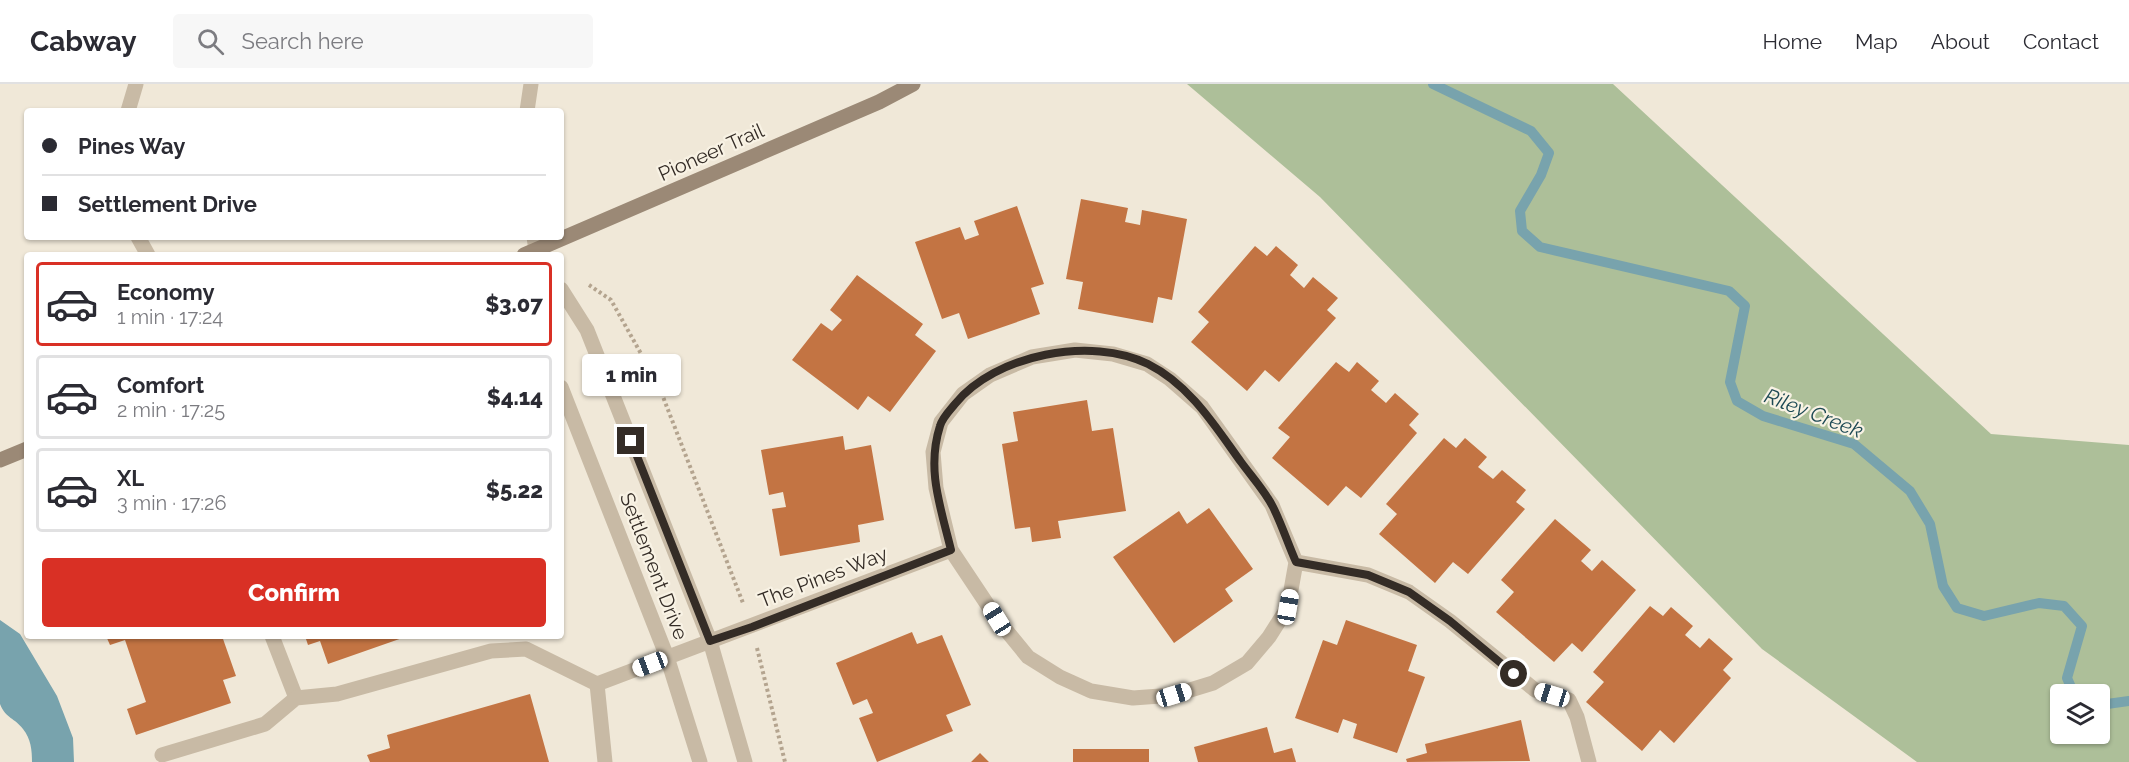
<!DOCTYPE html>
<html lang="en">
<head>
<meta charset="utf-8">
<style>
	:root { --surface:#fff; --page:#f7f7f7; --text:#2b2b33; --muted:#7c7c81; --line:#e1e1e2; --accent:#d93025 }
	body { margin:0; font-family:Raleway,sans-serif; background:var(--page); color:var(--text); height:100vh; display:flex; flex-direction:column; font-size:22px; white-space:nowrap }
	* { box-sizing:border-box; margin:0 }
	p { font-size:20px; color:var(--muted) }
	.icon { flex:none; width:33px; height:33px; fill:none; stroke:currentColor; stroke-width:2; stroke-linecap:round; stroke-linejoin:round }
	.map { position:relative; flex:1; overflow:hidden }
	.side { position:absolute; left:24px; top:168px; width:540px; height:387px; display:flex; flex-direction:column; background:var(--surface); border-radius:6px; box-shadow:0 2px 4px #0004 }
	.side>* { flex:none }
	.hud { position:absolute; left:24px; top:24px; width:540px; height:132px; border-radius:6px; box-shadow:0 2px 4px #0004; display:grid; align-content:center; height:132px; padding:0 18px; background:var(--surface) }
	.controls { position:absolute; left:2050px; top:600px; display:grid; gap:12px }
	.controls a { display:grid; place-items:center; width:60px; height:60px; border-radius:6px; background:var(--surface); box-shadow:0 2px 4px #0004; font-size:30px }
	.end { position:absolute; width:27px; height:27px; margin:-14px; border:8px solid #342c26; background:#fff; box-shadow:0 0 0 3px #fff }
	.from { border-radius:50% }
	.bubble { position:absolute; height:42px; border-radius:6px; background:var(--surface); box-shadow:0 2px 4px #0004; font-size:20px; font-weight:800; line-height:42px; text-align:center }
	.car { position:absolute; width:18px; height:36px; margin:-18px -9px; border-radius:8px; box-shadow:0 0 4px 2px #0007; background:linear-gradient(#fff 24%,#345 0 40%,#fff 0 76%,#345 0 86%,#fff 0) }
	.hud b { display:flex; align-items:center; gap:21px; height:57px; font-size:22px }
	.hud b+b { border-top:2px solid var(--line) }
	.hud i { width:15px; height:15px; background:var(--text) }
	ul { padding:10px 0 0; list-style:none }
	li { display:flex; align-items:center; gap:18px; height:84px; margin:0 12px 9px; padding:0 6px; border:3px solid var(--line); border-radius:6px }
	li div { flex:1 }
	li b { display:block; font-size:22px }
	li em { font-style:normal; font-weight:800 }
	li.active { border-color:var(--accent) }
	li>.icon { width:54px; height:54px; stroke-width:1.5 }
	.action { display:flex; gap:12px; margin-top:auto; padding:12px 18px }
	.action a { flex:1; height:69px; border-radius:6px; background:var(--accent); color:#fff; font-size:24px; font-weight:800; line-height:69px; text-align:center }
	header { display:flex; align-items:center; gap:36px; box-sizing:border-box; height:84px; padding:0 30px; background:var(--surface); border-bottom:2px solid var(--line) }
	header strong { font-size:28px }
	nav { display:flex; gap:33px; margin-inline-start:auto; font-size:21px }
	.search { width:420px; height:54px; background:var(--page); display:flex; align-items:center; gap:15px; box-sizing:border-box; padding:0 21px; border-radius:6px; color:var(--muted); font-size:22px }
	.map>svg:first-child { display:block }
</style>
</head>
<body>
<header>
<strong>Cabway</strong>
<div class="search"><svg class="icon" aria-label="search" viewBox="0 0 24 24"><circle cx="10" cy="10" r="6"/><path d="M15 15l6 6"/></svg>Search here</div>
<nav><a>Home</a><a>Map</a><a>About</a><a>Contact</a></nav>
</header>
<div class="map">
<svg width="2129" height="678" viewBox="0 0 2129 678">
	<rect width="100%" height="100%" fill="#f0e8d8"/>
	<!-- green -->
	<path fill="#adbf99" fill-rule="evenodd" d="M1187,0H1613L1991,350L2129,361V678H1917L1762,565L1320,113ZM2061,610H2100V650H2061Z"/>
	<!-- water -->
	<path fill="#78a3ad" d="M0,536L20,550L57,612L73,654L74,678H32C32,666 31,655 23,645C15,634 6,635 0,620Z"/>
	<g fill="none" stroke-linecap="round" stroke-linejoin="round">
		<!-- stream -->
		<path stroke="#78a3ad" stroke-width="10" d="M1433,0L1531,47L1549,69L1541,91L1520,127L1522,147L1540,163L1729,207L1745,222L1730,298L1737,317L1763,332L1854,360L1910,407L1930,440L1943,502L1957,524L1984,532L2039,519L2064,522L2082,542L2067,594L2074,610
			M2100,621L2129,617"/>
	</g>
	<!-- building -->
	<path fill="#c37443" d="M1081,115L1128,124L1125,138L1140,141L1142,126L1187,135L1172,216L1158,213L1153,239L1078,225L1083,198L1066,195Z
		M1017,122L1044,200L1031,204L1040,230L968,255L959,229L942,235L915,158L960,143L965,156L979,151L974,137Z
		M1255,162L1267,172L1276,162L1298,181L1290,191L1304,204L1313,193L1338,214L1327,226L1336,234L1279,298L1265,286L1247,307L1191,258L1209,238L1198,228Z
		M857,191L923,240L915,251L936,267L890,328L868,312L858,326L792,276L821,239L832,247L842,236L830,226Z
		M1336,278L1349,288L1357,278L1379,297L1371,306L1386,319L1395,309L1419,330L1409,341L1417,349L1361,414L1346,402L1328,422L1272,374L1290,353L1278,344Z
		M1087,316L1092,347L1113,344L1126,427L1058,437L1061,454L1032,458L1030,443L1015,445L1002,360L1018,357L1013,328Z
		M843,352L845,366L871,361L884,436L858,441L860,458L780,472L772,425L786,423L783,408L769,411L761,366Z
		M1444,354L1456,364L1465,354L1487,373L1478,383L1493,395L1502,386L1526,406L1516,418L1525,425L1468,490L1453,478L1435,499L1379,450L1397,430L1386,420Z
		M1209,424L1253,485L1225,505L1233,517L1174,559L1113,473L1179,427L1187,440Z
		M1555,435L1591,466L1581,477L1592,487L1602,476L1636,506L1582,568L1572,559L1554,578L1496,528L1514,508L1501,496Z
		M1650,522L1663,532L1671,523L1693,542L1685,551L1700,564L1709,554L1733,575L1723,586L1731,594L1674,659L1660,646L1642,667L1586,618L1604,598L1593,588Z
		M1346,536L1417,561L1408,587L1425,593L1397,669L1353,654L1357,640L1343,635L1338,649L1295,634L1323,556L1337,561Z
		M912,548L917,560L942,551L971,621L946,631L953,647L877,678L859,634L873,629L867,615L853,621L836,579Z
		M106,552H222L236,592L223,596L231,619L136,651L127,625L146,618L125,556L110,561Z
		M305,552H408L328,580L320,557L308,561Z
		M530,610L549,678H370L367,671L390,664L387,651Z
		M1521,636L1530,677L1407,678L1406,675L1427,669L1425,660Z
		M1267,643L1274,669L1292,664L1296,678H1198L1194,663Z
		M1073,665H1149V678H1073Z
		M980,669L989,678H971Z"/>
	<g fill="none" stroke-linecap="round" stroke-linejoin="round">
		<!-- path -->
		<path stroke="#b4a48f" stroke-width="4" stroke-dasharray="3 3" stroke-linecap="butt" d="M589,201L611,216L658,300L743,519
			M757,564L785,678"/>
		<!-- service -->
		<path stroke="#c8baa5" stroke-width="15" d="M128,27L136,0
			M527,27L531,0
			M138,153L148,171
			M534,153L536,166
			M272,552L296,614"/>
		<!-- minor -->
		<path stroke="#c8baa5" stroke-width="15" d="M561,205L587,246L710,557L745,678
			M561,303L667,573L700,678
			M1296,478L1368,491L1409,508L1450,537L1535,606L1569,616L1577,633L1589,678
			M597,600L951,466L936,404L933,368L941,338L963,310L990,291L1032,273L1075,266L1113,270L1147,280L1170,295L1202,323L1272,421L1296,478L1288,523L1269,553L1247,579L1213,599L1174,611L1133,614L1091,607L1060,593L1028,573L997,535L951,466
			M162,671L265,640L296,614L337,610L491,567L526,565L597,600L605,678"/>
		<!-- secondary -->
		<path stroke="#9b8976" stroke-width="15" d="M524,171L879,18L913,0
			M0,376L27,365"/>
	</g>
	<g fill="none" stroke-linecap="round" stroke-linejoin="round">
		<!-- route -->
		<path stroke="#342c26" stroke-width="8" d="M631,357L710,557L752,543L951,466C941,424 926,386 940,342C942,334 950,326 955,320C995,270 1092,252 1148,280C1190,301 1215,342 1241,378C1252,393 1265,407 1273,423C1282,441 1288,460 1296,478L1368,491L1409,508L1450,537L1514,590"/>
	</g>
	<g text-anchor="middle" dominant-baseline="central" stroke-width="4.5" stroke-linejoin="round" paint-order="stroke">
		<!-- street labels -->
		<g font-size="20" fill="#342c26" stroke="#f8f2e4">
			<text transform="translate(711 68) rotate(-24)">Pioneer Trail</text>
			<text transform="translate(654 482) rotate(69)">Settlement Drive</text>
			<text transform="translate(823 493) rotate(-21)">The Pines Way</text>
		</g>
		<!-- water labels -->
		<g font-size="21" font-style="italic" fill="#1d4954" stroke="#f8f2e4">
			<text transform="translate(1814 329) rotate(21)">Riley Creek</text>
		</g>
	</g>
</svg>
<div class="controls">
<a><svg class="icon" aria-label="layers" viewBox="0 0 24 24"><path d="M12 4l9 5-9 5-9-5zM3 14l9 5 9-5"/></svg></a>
</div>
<i class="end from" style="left:1514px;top:590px"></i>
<i class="end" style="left:631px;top:357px"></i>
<div class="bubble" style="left:582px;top:270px;width:99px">1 min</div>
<i class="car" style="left:1288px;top:523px;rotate:10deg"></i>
<i class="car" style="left:997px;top:535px;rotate:328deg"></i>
<i class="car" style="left:650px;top:580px;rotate:249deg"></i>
<i class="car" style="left:1174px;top:611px;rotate:73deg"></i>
<i class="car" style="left:1552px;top:611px;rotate:287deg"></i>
<div class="hud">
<b><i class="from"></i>Pines Way</b>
<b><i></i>Settlement Drive</b>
</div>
<section class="side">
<ul>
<li class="active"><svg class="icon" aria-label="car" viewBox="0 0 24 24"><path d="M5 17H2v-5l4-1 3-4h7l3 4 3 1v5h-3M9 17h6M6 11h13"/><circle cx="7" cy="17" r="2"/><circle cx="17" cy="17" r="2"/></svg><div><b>Economy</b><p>1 min · 17:24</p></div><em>$3.07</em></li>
<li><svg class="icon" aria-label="car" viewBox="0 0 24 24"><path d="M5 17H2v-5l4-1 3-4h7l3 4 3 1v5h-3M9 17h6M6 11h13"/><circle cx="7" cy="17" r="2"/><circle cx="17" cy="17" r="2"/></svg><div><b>Comfort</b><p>2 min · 17:25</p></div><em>$4.14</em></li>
<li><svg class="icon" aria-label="car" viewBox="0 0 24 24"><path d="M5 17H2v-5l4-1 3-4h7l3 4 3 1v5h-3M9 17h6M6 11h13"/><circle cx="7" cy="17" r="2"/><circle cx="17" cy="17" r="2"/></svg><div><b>XL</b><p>3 min · 17:26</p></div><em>$5.22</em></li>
</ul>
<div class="action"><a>Confirm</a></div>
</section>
</div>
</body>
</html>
